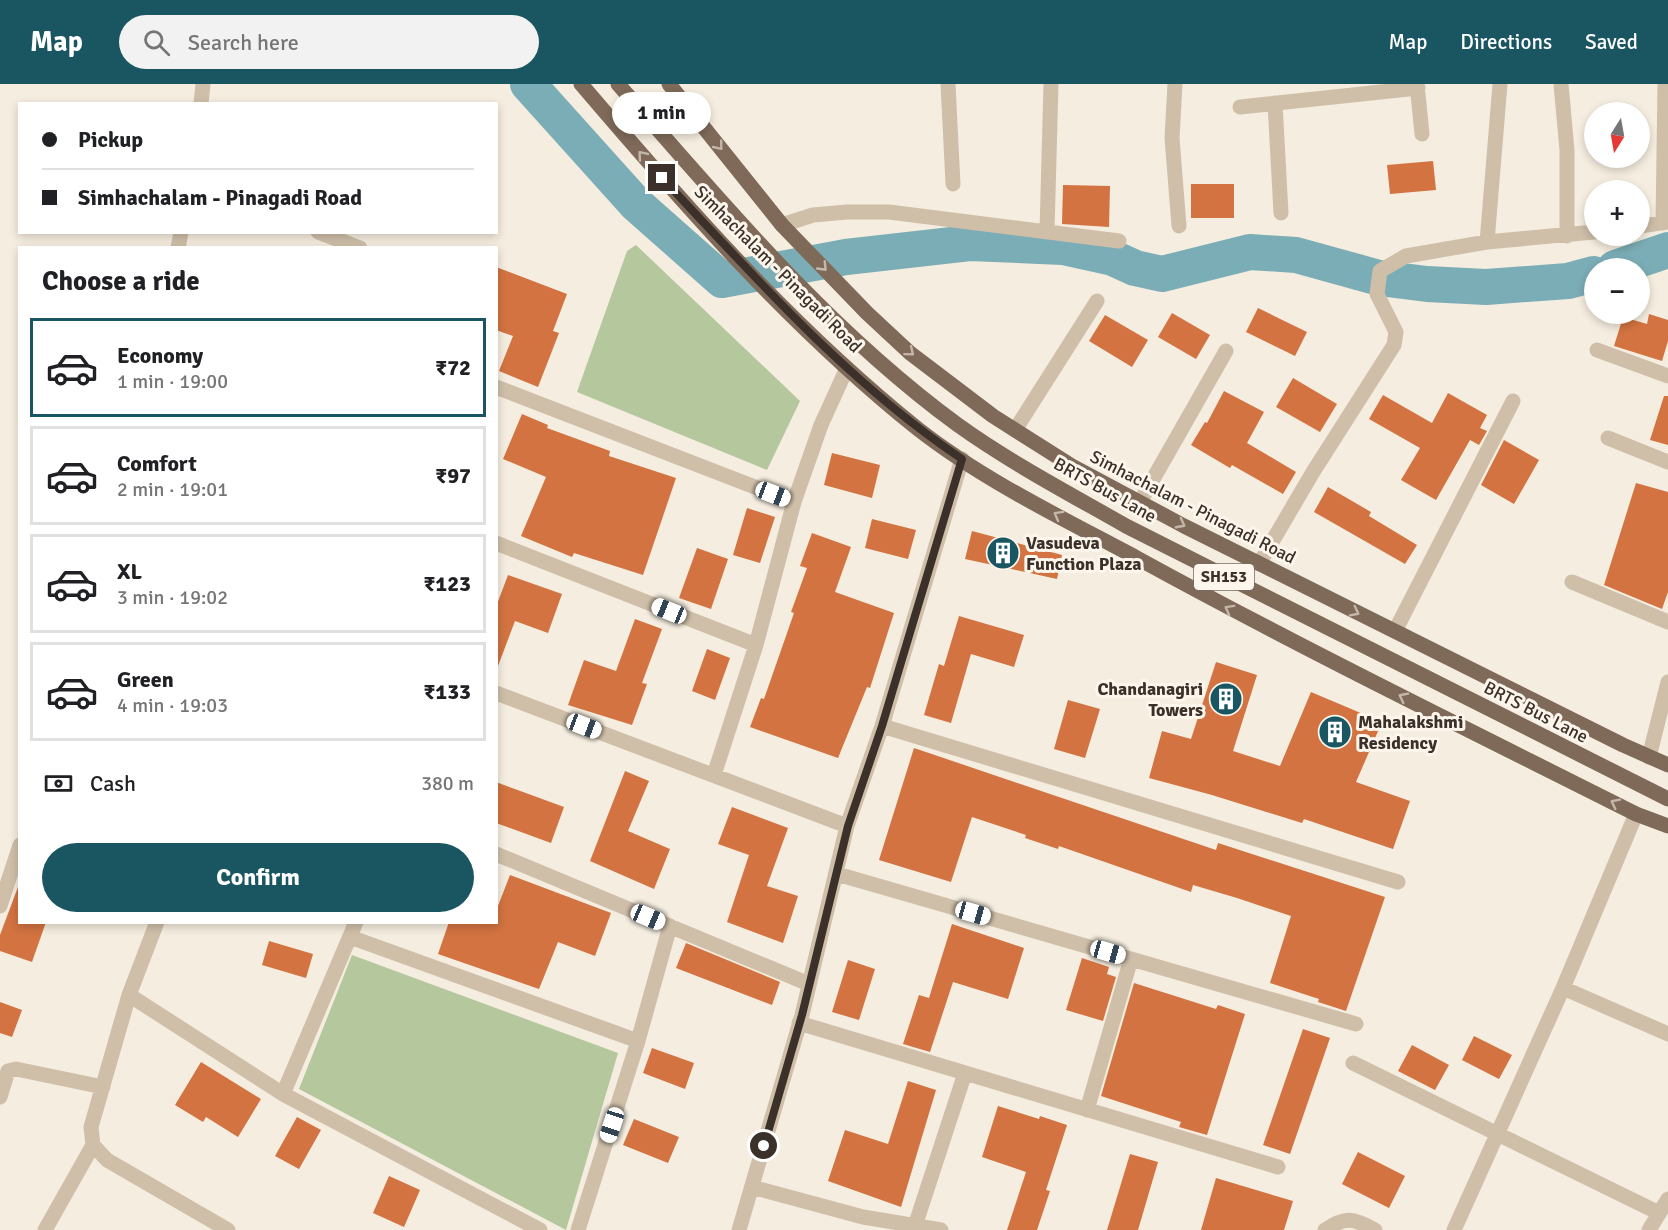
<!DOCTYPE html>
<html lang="en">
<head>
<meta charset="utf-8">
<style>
	:root { --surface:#fff; --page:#f2f2f2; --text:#202124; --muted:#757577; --line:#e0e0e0; --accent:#1a5662 }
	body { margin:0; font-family:Signika,sans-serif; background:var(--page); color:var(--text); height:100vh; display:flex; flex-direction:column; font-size:22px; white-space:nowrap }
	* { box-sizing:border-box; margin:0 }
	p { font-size:20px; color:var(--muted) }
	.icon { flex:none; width:33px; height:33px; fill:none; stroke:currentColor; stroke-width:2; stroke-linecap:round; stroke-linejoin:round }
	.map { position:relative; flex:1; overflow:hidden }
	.drawer { position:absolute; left:18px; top:162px; width:480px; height:678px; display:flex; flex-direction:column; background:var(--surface); border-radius:0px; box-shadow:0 3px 9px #0003 }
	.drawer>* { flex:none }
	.hud { position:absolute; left:18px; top:18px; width:480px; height:132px; border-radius:0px; box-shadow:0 3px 9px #0003; display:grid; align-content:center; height:132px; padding:0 24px; background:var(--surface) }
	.needle { width:39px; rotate:191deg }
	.fabs { position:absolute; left:1584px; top:18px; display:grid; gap:12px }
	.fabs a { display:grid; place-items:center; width:66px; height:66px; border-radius:50%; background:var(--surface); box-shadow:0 3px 9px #0003; font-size:30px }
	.end { position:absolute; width:27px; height:27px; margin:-14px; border:8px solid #3c312a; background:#fff; box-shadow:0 0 0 3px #fff }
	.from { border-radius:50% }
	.bubble { position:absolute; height:42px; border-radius:21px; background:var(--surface); box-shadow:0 3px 9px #0003; font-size:20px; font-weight:700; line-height:42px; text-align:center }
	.car { position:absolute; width:18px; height:36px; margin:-18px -9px; border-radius:8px; box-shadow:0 0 4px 2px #0007; background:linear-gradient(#fff 24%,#345 0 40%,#fff 0 76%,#345 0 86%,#fff 0) }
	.hud b { display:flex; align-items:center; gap:21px; height:57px; font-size:22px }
	.hud b+b { border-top:2px solid var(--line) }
	.hud i { width:15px; height:15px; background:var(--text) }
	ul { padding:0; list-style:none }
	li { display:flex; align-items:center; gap:18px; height:99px; margin:0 12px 9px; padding:0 12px; border:3px solid var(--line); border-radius:0px }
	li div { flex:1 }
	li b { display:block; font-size:22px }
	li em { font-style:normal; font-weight:700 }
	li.selected { border-color:var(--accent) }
	li>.icon { width:54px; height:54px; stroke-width:1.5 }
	h2 { padding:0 24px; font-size:27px; line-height:72px }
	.pay { display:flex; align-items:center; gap:15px; height:66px; padding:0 24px; font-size:22px }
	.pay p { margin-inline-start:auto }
	.button { display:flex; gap:12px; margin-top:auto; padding:12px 24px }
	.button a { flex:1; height:69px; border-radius:36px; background:var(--accent); color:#fff; font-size:24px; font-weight:700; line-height:69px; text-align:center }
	header { display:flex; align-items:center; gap:36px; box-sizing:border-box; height:84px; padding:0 30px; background:var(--accent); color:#fff }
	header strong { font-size:28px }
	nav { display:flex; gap:33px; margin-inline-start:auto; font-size:21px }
	.search { width:420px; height:54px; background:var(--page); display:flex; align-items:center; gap:15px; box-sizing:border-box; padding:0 21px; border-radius:33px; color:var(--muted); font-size:22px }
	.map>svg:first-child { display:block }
</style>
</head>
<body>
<header>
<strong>Map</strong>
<div class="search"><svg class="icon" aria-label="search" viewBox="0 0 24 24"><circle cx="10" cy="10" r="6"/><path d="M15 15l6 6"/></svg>Search here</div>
<nav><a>Map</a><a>Directions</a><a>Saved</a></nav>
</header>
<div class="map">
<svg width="1668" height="1146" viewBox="0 0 1668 1146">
	<rect width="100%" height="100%" fill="#f5eddf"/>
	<!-- green -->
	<path fill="#b4c79d" d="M636,161L800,317L767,386L577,308L627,167Z
		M352,871L618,969L566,1146L299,1005Z"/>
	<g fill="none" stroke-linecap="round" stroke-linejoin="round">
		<!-- river -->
		<path stroke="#7badb6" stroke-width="36" d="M528,0L636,120L722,196L846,173L970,159L1063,163L1113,174L1135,184L1162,190L1250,168L1296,171L1379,194L1427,200L1486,203L1568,197L1594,190
			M1615,184L1668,166"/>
	</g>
	<!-- building -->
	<path fill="#d27341" d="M1433,77L1436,106L1390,110L1387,81Z
		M1191,100H1234V134H1191Z
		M1063,101L1110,102L1109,143L1062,140Z
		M496,183L567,210L553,247L559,249L538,303L499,287L513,252L496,246Z
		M1258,224L1307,248L1295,272L1246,248Z
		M1172,229L1210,251L1196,275L1158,253Z
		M1649,230L1668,236V257L1662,277L1614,262L1623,233L1647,240Z
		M1105,231L1148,256L1132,283L1089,257Z
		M1293,294L1337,320L1320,348L1276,323Z
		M1224,307L1264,328L1247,359L1296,388L1283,410L1232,381L1230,384L1191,361L1205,338L1207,339Z
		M1448,309L1487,331L1480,344L1487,347L1479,361L1470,356L1436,416L1401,396L1420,364L1369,335L1383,311L1432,339Z
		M1664,312H1668V361L1650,356Z
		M522,330L548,341L547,344L610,367L609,372L676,394L643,491L574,469L572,473L521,452L546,393L503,375Z
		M1504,356L1539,376L1514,420L1481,401Z
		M832,369L880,381L872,414L824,401Z
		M1636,399L1668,408V508L1662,525L1604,501Z
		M1328,403L1371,428L1369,432L1417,461L1405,480L1314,428Z
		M747,424L775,433L760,479L733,471Z
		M872,435L916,446L908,475L865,464Z
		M972,447L1062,471L1057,495L965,475Z
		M812,449L851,463L835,508L894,529L870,604L867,603L838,674L750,643L761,614L764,615L794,529L791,528L807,484L800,482Z
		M697,464L728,475L711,525L679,514Z
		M508,491L562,510L548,549L515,537L498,582L496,523Z
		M959,532L1024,551L1014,583L971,570L951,639L924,631L939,580L944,582Z
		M635,535L662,545L642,599L647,600L632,641L568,621L584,576L616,587Z
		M707,565L730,574L715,616L692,607Z
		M1216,578L1257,591L1233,667L1280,682L1311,608L1382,638L1356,698L1410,717L1393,765L1304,735L1302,739L1212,711L1149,694L1162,647L1191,655Z
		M1068,616L1100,625L1085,674L1054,665Z
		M914,664L1216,766L1218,759L1385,813L1346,927L1318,918L1319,915L1270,899L1291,832L1237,814L1193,801L1191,808L1059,762L1058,765L1025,754L1026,751L972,733L951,798L879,776Z
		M625,687L649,697L628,747L670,765L654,805L590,777Z
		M496,698L564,723L551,759L496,739Z
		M732,723L788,744L767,802L798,812L783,859L727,838L749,771L718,760Z
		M510,791L611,829L595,872L558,858L539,905L438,870L449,838H496V827Z
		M18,803L20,838H46L32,878L0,867V851Z
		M952,840L1024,864L1008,915L953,898L930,968L903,960L919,911L929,914Z
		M269,857L313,870L306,894L262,881Z
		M686,859L780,898L772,921L676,884Z
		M1082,874L1109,883L1107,890L1116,893L1103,937L1066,926Z
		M848,876L875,885L859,936L832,928Z
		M1134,899L1216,925L1218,921L1245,930L1207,1051L1179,1043L1181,1038L1101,1012Z
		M0,918L22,926L12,953L0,949Z
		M1303,945L1330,954L1290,1070L1263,1061Z
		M1474,952L1512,971L1499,995L1462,976Z
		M1412,961L1449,981L1435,1006L1398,987Z
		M652,964L694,979L685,1005L643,989Z
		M201,978L261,1015L238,1053L206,1033L203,1038L175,1021Z
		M908,997L936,1006L901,1123L828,1097L845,1046L888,1060Z
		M998,1022L1039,1035L1040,1032L1067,1041L1046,1106L1050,1107L1037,1146H1007L1026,1088L982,1073Z
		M297,1033L321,1046L299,1085L275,1072Z
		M634,1035L679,1053L668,1079L623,1061Z
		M1358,1068L1405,1092L1389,1124L1342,1100Z
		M1130,1070L1158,1078L1138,1146H1107Z
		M389,1092L420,1106L404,1143L373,1129Z
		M1216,1094L1293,1117L1284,1146H1201Z"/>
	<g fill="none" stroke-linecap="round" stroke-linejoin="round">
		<!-- street -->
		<path stroke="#cfbfa9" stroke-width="15" d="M948,0L953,100
			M1175,0L1172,54L1179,142
			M1417,0L1422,50
			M1561,0L1567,66V152
			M1275,19L1281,129
			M201,20L203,0
			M1240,23L1418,4
			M1663,139L1665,0
			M782,141L813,131L847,128H889L1119,157
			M1640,142L1668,138
			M1047,147L1051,0
			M318,148L360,164
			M1487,158L1500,0
			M178,164L181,148
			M1597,266L1668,292
			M496,303L794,418
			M1015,346L1097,217
			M1608,354L1668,378
			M1140,418L1226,267
			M496,459L756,561
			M1259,480L1313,388L1394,261L1396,248L1377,210L1380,187L1406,172L1487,158L1594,148
			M1572,498L1668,538
			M1395,547L1513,317
			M496,609L847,742
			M882,642L1398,798
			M1649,673L1668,598
			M714,691L756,561L794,418L821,341L847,284
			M496,770L809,900
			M837,790L1356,940
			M0,822L20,761
			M157,838L129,911L91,1043L93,1061L107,1076L228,1146
			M350,853L638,957
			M1563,904L1668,950
			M129,911L283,1010L540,1146
			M799,939L1278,1083
			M1353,979L1659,1129
			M283,1010L356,838
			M0,1013L8,987L16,985L103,1003
			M1087,1026L1131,875
			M752,1103L863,1133L941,1146
			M915,1142L965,989
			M45,1146L93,1061
			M578,1146L638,957L670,842
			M739,1146L802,931L847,742L882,642L962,375
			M1325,1146C1346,1132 1353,1134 1375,1146
			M1454,1146L1563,904L1636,730
			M1649,1146L1668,1115"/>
		<!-- primary -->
		<path stroke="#7f6a59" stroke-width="15" d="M581,0C685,122 792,244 918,345C983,396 1064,435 1137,474C1301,564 1469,646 1636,730L1668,742
			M618,0C724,121 827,245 958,341C1011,379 1070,410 1126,442L1668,715
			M669,0L782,141L867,229L910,269L993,332L1072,382L1184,442L1623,661L1668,681"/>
	</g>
	<!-- one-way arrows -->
	<defs><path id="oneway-chevron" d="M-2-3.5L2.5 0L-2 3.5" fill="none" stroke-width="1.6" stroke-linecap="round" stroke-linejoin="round" transform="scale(1.5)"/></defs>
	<g stroke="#c4b7aa">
		<use href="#oneway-chevron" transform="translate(719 62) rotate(51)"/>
		<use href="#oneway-chevron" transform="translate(642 71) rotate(-130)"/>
		<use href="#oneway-chevron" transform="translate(823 183) rotate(46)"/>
		<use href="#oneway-chevron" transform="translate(910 268) rotate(40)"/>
		<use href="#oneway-chevron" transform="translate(1058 431) rotate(-151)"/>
		<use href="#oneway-chevron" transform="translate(1181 440) rotate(28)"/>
		<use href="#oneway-chevron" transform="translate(1229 525) rotate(-151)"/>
		<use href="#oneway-chevron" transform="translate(1355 528) rotate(27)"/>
		<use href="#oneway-chevron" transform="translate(1403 613) rotate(-153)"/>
		<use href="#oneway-chevron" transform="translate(1615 719) rotate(-153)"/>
	</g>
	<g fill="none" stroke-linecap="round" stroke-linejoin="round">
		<!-- route -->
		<path stroke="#3c312a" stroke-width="8" d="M662,94C756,194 847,298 962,375L882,642L848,742L802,931L764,1062"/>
	</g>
	<!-- icons -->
	<defs>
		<symbol id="building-disc" viewBox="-11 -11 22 22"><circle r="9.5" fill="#1a5662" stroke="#fcf6ec"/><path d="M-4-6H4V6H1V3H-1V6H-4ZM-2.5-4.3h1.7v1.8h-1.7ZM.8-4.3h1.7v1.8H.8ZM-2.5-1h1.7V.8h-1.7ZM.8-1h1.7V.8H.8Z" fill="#fff"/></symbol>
	</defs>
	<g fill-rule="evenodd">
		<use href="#building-disc" x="984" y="450" width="38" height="38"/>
		<use href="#building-disc" x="1207" y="596" width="38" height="38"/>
		<use href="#building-disc" x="1316" y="629" width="38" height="38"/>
	</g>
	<g text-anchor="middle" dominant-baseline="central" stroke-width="6" stroke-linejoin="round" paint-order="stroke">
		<!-- shield labels -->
		<rect fill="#fcf6ec" stroke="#766c64" stroke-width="1.5" x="1194" y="480" width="60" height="26" rx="4.5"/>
		<g font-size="16" font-weight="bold" fill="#3c312a">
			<text x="1224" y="493">SH153</text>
		</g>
		<!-- street labels -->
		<g font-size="18" fill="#3c312a" stroke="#fcf6ec">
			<text transform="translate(778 185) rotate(45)">Simhachalam - Pinagadi Road</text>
			<text transform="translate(1105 406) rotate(29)">BRTS Bus Lane</text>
			<text transform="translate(1193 423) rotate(27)">Simhachalam - Pinagadi Road</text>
			<text transform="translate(1536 628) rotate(27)">BRTS Bus Lane</text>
		</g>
		<!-- poi labels -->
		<g font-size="18" font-weight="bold" fill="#3c312a" stroke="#fcf6ec" text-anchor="start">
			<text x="1026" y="459">Vasudeva<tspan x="1026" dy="21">Function Plaza</tspan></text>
			<text x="1203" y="605" text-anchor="end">Chandanagiri<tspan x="1203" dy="21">Towers</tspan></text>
			<text x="1358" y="638">Mahalakshmi<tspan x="1358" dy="21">Residency</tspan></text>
		</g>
	</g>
</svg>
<div class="fabs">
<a><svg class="needle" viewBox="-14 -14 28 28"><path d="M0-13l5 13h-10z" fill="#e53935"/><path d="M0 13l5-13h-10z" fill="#757577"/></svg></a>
<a>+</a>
<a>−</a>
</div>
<i class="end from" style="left:764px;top:1062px"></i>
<i class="end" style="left:662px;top:94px"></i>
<div class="bubble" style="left:612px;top:8px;width:99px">1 min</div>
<i class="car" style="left:773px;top:410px;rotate:111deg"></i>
<i class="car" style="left:669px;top:527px;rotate:292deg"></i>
<i class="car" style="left:584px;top:642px;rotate:111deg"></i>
<i class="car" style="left:973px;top:829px;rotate:106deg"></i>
<i class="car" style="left:648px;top:833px;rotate:113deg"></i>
<i class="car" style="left:1108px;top:868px;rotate:106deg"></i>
<i class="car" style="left:612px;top:1041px;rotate:198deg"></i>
<div class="hud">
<b><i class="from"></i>Pickup</b>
<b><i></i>Simhachalam - Pinagadi Road</b>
</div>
<section class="drawer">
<h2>Choose a ride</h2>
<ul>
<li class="selected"><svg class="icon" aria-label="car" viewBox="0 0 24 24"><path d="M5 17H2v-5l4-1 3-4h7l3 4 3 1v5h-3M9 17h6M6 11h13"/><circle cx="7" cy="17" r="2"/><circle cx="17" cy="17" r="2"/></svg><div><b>Economy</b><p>1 min · 19:00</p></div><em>₹72</em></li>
<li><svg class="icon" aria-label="car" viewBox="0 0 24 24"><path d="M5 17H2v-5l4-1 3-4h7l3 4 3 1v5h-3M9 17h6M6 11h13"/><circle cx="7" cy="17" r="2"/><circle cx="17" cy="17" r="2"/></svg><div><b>Comfort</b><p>2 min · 19:01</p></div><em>₹97</em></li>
<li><svg class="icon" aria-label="car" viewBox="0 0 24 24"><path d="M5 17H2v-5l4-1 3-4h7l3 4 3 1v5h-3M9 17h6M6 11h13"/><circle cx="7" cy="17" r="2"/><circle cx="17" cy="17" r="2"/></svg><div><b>XL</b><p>3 min · 19:02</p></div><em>₹123</em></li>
<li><svg class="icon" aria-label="car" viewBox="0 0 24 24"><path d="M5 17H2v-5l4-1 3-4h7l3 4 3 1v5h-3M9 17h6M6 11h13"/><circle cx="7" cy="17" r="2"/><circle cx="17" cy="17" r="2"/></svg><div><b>Green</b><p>4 min · 19:03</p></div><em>₹133</em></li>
</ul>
<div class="pay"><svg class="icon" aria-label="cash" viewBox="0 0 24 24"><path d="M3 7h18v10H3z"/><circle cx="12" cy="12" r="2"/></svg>Cash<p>380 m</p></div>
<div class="button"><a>Confirm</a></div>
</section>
</div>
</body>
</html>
